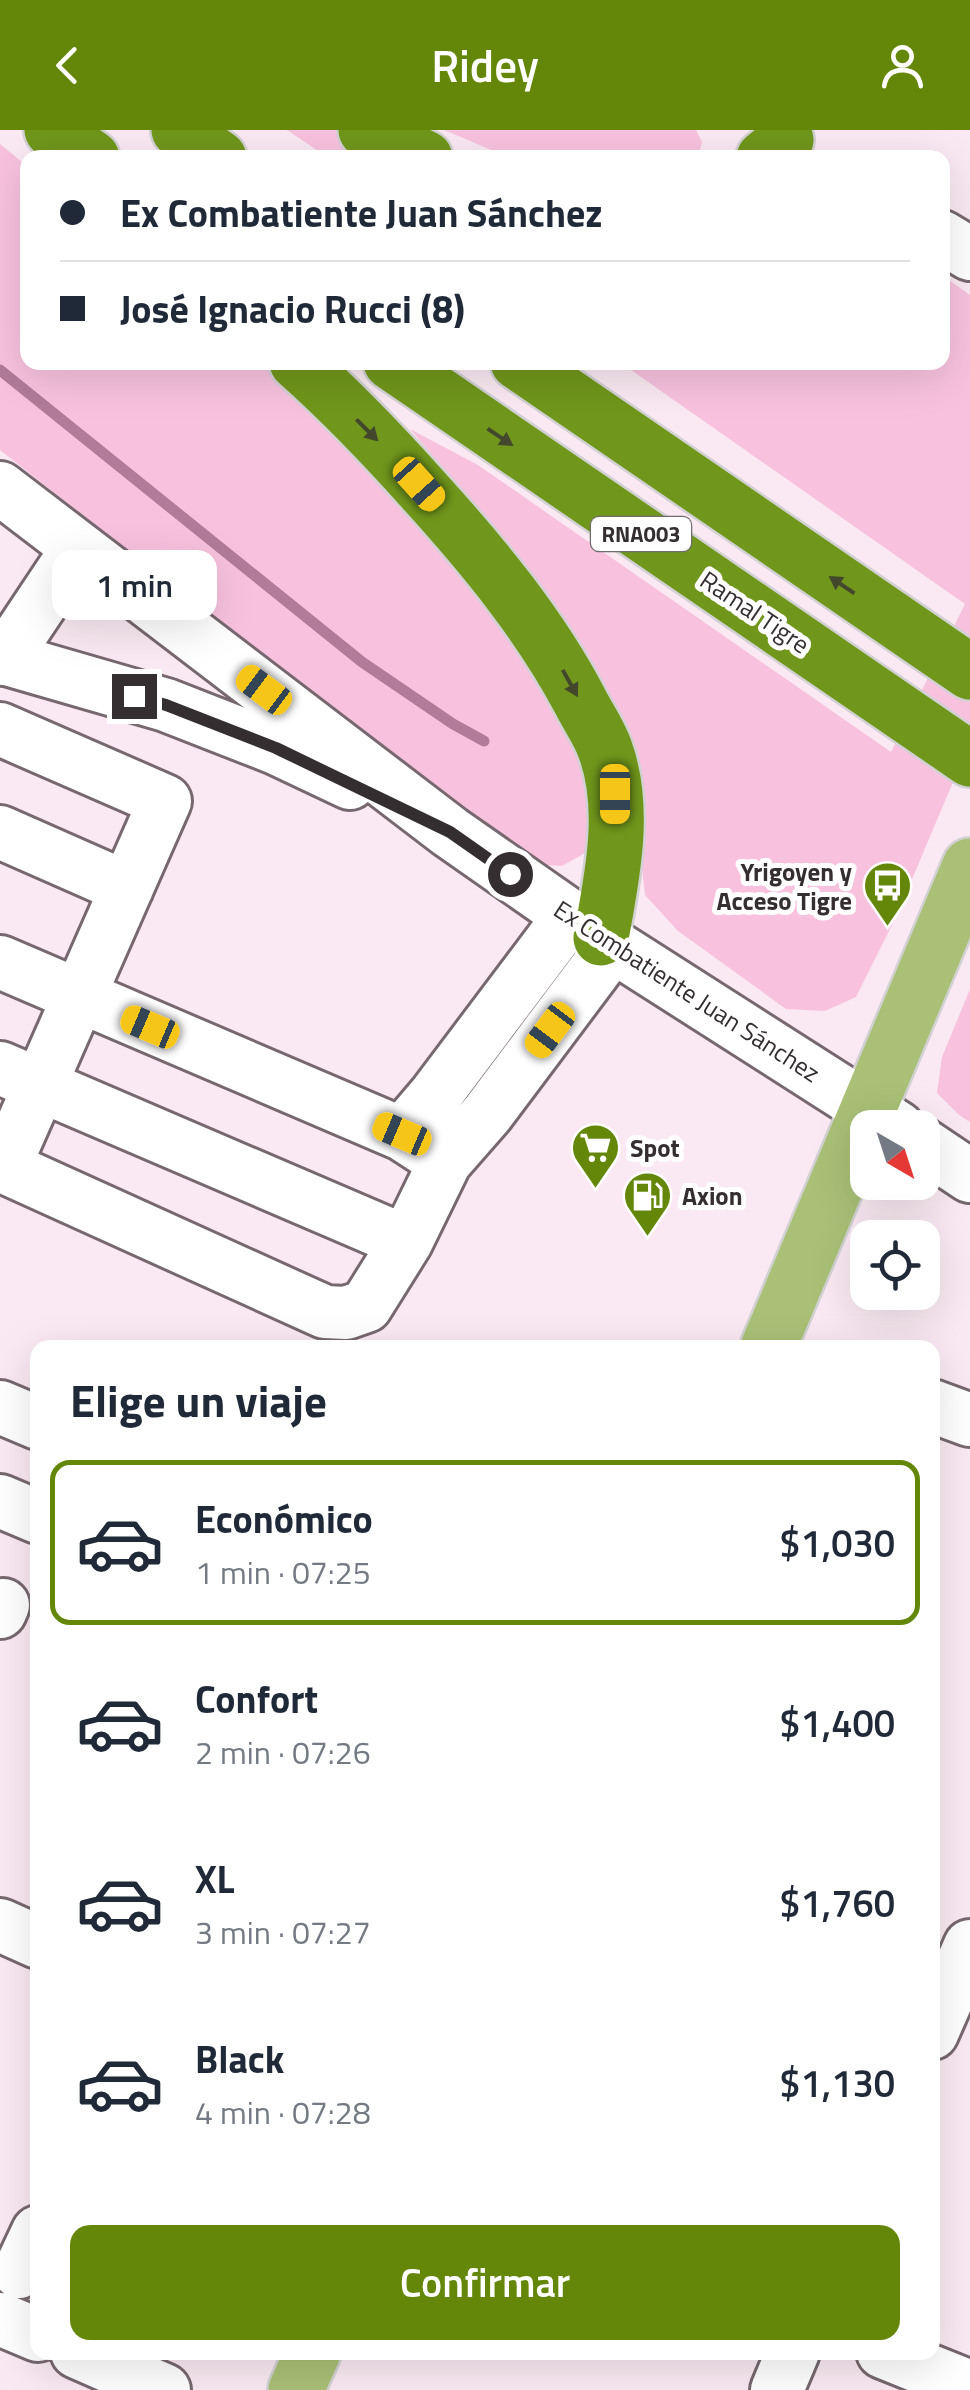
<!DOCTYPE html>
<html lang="es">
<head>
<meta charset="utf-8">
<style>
	:root { --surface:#fff; --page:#f6f6f7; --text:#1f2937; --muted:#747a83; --line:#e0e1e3; --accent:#64870a }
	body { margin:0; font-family:"Titillium Web",sans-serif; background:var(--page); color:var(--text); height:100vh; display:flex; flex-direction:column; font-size:38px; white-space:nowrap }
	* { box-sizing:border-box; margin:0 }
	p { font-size:32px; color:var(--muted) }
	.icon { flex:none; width:55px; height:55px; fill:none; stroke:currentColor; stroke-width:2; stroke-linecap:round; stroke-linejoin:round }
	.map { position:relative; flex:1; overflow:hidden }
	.details { position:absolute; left:30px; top:1210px; width:910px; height:1020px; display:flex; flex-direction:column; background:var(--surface); border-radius:20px; box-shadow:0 10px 40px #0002 }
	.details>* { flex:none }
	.guide { position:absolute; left:20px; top:20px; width:930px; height:220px; border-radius:20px; box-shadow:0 10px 40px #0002; display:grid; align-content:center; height:220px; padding:0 40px; background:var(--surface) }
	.needle { width:65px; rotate:141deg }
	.tools { position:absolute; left:850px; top:980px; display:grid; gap:20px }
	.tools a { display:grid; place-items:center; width:90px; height:90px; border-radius:20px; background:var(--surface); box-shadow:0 10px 40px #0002; font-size:50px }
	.end { position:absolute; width:45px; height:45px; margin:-22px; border:12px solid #342e31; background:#fff; box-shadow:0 0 0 5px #fff }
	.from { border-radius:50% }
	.bubble { position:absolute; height:70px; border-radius:20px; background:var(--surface); box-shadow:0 10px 40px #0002; font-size:32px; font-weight:600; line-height:70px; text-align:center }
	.car { position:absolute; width:30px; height:60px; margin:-30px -15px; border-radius:12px; box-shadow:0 0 8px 2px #0007; background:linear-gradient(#f5c518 24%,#345 0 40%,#f5c518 0 76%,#345 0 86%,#f5c518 0) }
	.guide b { display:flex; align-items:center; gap:35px; height:95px; font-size:38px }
	.guide b+b { border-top:2px solid var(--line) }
	.guide i { width:25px; height:25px; background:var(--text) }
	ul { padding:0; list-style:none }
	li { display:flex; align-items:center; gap:30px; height:165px; margin:0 20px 15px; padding:0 20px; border:5px solid transparent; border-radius:20px }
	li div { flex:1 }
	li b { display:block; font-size:38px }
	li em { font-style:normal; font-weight:600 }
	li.current { border-color:var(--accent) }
	li>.icon { width:90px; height:90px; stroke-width:1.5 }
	h2 { padding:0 40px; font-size:45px; line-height:120px }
	.action { display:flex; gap:20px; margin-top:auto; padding:20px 40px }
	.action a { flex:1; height:115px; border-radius:20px; background:var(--accent); color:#fff; font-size:40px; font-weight:600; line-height:115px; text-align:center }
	header { display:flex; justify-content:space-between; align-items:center; height:130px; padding:0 40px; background:var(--accent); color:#fff; font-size:45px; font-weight:600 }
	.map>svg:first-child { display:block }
</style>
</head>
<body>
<header><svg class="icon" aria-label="back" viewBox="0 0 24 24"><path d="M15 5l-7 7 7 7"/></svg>Ridey<svg class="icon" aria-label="person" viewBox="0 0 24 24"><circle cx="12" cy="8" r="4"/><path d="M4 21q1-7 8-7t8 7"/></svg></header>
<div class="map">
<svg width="970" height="2260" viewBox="0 0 970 2260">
	<rect width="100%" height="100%" fill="#fae9f2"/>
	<!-- green -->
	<path fill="#f8c2df" d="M287,0H356L412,27H327Z
		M444,0H696L702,12L698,27H508Z
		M0,14L27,36L28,232L266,233L340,296L446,405L595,626L594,718L562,736L533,734L334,583L0,320Z
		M943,146L970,165V612L896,787L856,867L825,881L786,879L678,801L645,765L638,701L575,516L468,368L410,299L478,335L891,622L965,474L621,233L942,232Z
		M970,859V992L959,985L937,963L942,927Z"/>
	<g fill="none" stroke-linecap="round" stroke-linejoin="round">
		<!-- stream -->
		<path stroke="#b17b99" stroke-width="11" d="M0,240L362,532L453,594L484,611"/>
		<defs>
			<path id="minor" d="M942,107L970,124
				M0,358L450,702L613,816L898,998
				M0,527L166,575L276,618L350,653
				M4,529L78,418
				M0,599L165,671L4,1037
				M0,702L127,758
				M0,832L402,1004L445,1032
				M0,938L406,1112
				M402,1004L436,964L570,786
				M922,1014L970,1046
				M0,1035L325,1182L346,1183L366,1176L406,1112L445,1032L487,984L613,816
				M932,1276L970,1290
				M0,1277L38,1293
				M0,1371L38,1387
				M0,1482L3,1475
				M0,1795L38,1812
				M932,1903L970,1816
				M19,2142L38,2102
				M0,2189L38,2205
				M77,2222L164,2260
				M883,2222L970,2257
				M777,2260L793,2222"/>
			<path id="major" d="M768,1218L970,736
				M296,2260L313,2222"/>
			<path id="highway" d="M52,0L92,28
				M179,0L219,28
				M366,0L425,28
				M764,28L786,10
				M297,232C343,273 385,317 426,363C484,427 540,495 580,571C588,587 599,602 605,619C627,679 612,747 601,808
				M391,232L970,629
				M518,232L970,542"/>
		</defs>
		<!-- minor casing -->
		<use href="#minor" stroke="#77686f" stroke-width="58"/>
		<!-- major casing -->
		<use href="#major" stroke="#d2d1d2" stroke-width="60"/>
		<!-- highway casing -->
		<use href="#highway" stroke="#d2d1d2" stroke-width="60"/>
		<!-- minor -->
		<use href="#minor" stroke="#fff" stroke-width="52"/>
		<!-- major -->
		<use href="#major" stroke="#a9c076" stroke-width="55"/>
		<!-- highway -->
		<use href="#highway" stroke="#70961b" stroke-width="55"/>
	</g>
	<!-- one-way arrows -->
	<defs><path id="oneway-solid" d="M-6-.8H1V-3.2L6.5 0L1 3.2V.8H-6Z" transform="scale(2.5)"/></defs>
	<g fill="#43482c">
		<use href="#oneway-solid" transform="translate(367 300) rotate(45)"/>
		<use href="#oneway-solid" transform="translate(500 307) rotate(34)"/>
		<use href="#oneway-solid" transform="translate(842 455) rotate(-146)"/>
		<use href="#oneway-solid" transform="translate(570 553) rotate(61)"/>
	</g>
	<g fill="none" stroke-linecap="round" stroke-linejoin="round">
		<!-- route -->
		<path stroke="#342e31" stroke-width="12" d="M134,566L166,575L276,618L450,702L510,744"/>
	</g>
	<!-- icons -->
	<defs>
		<symbol id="bus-pin" viewBox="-11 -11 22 30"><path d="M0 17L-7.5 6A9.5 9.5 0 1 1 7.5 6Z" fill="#64870a" stroke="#fff"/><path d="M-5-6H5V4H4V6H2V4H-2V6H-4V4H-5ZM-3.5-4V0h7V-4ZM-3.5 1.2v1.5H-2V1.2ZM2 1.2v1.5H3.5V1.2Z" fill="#fff"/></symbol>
		<symbol id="supermarket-pin" viewBox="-11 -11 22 30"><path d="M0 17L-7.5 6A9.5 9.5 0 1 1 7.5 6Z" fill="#64870a" stroke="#fff"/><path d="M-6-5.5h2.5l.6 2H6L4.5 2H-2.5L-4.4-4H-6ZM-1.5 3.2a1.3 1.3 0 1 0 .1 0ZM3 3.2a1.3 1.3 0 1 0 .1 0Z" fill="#fff"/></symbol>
		<symbol id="fuel-pin" viewBox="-11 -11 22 30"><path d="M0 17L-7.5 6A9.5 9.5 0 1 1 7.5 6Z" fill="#64870a" stroke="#fff"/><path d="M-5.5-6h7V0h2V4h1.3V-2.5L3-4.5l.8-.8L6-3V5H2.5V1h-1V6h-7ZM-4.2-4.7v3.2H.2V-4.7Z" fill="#fff"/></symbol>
	</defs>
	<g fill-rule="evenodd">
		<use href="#bus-pin" x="860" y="728" width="55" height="75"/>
		<use href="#supermarket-pin" x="568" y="990" width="55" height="75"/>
		<use href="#fuel-pin" x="620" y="1038" width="55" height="75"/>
	</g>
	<g text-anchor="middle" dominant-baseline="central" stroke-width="10" stroke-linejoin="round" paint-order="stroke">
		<!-- shield labels -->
		<rect fill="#fff" stroke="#716d6f" stroke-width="2.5" x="591" y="387" width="100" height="34" rx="8"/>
		<g font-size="22" font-weight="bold" fill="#342e31">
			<text x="641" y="404">RNA003</text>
		</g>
		<!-- street labels -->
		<g font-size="25" fill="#342e31" stroke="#fff">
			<text transform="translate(755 482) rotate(34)">Ramal Tigre</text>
			<text transform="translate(687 861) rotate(33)">Ex Combatiente Juan Sánchez</text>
		</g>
		<!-- poi labels -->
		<g font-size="25" font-weight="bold" fill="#342e31" stroke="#fff" text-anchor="start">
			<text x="852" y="742" text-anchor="end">Yrigoyen y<tspan x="852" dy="29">Acceso Tigre</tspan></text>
			<text x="630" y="1018">Spot</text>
			<text x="682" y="1066">Axion</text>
		</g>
	</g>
</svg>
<div class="tools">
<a><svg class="needle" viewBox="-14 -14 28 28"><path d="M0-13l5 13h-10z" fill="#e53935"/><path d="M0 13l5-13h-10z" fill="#747a83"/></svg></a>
<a><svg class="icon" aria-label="locate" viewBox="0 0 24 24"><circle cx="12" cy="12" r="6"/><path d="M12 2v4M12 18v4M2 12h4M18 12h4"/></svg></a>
</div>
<i class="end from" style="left:510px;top:744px"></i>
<i class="end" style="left:134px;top:566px"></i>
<div class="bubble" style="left:52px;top:420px;width:165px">1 min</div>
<i class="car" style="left:419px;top:354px;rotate:138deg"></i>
<i class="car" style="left:264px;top:560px;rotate:307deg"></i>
<i class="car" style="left:615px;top:664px;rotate:180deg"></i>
<i class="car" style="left:150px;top:897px;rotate:293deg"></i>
<i class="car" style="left:550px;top:900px;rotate:217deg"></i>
<i class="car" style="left:402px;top:1004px;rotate:293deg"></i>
<div class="guide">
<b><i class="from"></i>Ex Combatiente Juan Sánchez</b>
<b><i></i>José Ignacio Rucci (8)</b>
</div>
<section class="details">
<h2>Elige un viaje</h2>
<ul>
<li class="current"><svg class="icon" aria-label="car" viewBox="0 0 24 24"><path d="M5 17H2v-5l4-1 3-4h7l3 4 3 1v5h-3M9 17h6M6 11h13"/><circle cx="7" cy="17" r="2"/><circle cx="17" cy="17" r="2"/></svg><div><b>Económico</b><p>1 min · 07:25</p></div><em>$1,030</em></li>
<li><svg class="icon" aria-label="car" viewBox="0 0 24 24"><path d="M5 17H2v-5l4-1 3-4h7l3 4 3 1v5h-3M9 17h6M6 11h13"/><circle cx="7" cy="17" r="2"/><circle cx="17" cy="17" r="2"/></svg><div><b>Confort</b><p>2 min · 07:26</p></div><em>$1,400</em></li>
<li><svg class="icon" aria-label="car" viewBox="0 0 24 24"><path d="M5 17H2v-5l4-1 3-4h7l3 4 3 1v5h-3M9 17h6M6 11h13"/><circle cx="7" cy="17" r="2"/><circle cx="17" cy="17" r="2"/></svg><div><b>XL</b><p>3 min · 07:27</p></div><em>$1,760</em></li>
<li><svg class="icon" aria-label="car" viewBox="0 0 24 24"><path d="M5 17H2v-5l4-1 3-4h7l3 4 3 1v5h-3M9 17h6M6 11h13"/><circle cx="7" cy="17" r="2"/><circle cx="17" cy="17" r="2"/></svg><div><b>Black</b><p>4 min · 07:28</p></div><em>$1,130</em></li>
</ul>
<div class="action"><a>Confirmar</a></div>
</section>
</div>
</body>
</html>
